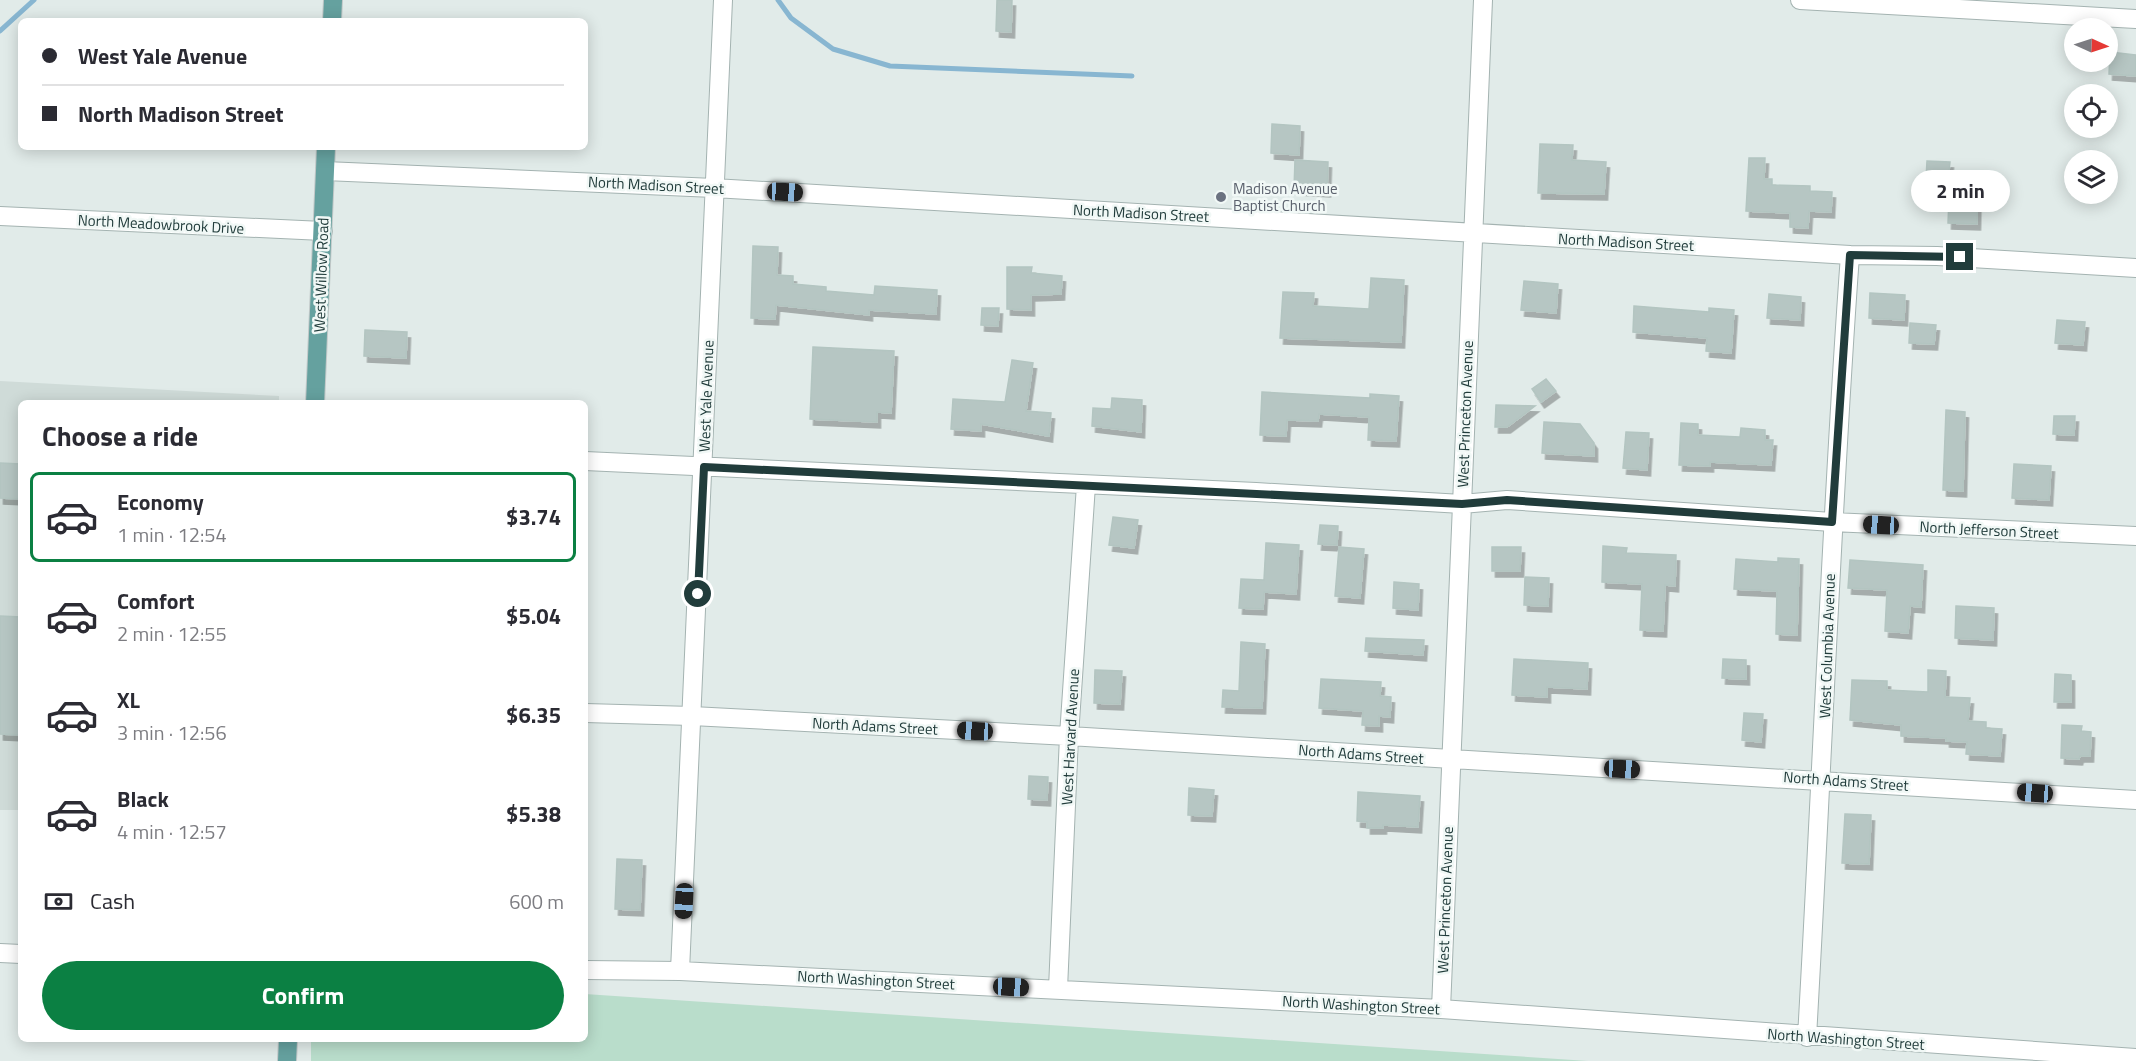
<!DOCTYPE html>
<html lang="en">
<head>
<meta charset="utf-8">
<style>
	:root { --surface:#fff; --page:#f7f7f7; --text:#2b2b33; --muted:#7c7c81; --line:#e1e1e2; --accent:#0b8043 }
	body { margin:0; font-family:"Titillium Web",sans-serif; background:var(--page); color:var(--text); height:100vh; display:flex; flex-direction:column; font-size:22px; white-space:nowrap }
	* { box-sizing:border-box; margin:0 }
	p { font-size:20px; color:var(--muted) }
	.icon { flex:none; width:33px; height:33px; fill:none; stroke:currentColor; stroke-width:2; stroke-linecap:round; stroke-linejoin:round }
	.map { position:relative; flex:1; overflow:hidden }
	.details { position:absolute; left:18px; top:400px; width:570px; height:642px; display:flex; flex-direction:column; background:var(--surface); border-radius:9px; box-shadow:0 3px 15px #0003 }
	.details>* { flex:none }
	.hud { position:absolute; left:18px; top:18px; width:570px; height:132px; border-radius:9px; box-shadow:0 3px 15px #0003; display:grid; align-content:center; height:132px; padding:0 24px; background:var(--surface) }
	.needle { width:39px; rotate:93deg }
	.tools { position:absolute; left:2064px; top:18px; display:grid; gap:12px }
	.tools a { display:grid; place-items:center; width:54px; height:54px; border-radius:50%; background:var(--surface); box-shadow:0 3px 15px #0003; font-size:30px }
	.end { position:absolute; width:27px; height:27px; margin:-14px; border:8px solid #213c3b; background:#fff; box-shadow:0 0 0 3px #fff }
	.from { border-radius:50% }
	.bubble { position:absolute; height:42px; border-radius:21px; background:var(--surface); box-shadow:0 3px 15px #0003; font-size:20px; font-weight:700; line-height:42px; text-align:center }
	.car { position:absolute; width:18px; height:36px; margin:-18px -9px; border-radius:8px; box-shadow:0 0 4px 2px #0007; background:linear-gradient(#222 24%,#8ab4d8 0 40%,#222 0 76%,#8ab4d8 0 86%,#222 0) }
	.hud b { display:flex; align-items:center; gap:21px; height:57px; font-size:22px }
	.hud b+b { border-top:2px solid var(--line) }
	.hud i { width:15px; height:15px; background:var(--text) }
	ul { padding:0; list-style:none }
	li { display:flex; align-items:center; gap:18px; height:90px; margin:0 12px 9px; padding:0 12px; border:3px solid transparent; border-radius:9px }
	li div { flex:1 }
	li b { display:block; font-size:22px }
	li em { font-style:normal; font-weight:700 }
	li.active { border-color:var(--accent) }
	li>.icon { width:54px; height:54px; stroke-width:1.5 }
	h2 { padding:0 24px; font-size:27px; line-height:72px }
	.pay { display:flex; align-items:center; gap:15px; height:66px; padding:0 24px; font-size:22px }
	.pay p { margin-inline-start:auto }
	.action { display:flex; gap:12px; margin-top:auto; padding:12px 24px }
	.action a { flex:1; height:69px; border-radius:36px; background:var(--accent); color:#fff; font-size:24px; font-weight:700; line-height:69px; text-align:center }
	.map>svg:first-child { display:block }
</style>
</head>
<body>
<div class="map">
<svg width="2136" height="1061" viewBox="0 0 2136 1061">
	<defs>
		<filter id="shadow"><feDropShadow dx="3.5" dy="6" stdDeviation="0" flood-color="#0004"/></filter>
	</defs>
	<rect width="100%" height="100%" fill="#e1ebe9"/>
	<!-- built -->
	<path fill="#cfdbd8" d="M0,381L279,396V404H21V810H0Z"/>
	<!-- green -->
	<path fill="#b9ddcb" d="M585,994L1588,1061H311V1040H585Z"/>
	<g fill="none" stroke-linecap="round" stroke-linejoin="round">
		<!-- stream -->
		<path stroke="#88b6d1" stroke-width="5" d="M778,0L791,18L833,49L890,66L1132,76
			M0,31L34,0"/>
	</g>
	<!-- building -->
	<path fill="#b6c6c3" stroke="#b3c5c1" stroke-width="1.5" filter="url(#shadow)" d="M997,0H1012L1011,32L996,31Z
		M2110,52L2136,55V76L2109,74Z
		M1272,124L1300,126L1299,155L1271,153Z
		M1540,144L1573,145L1572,160L1606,162L1604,194L1538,193Z
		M1749,158H1765L1764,179H1772V185L1810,186V191L1832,192L1831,212L1809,211L1808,228L1790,227V213L1746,211Z
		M1295,160L1328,162L1327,191L1294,189Z
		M1927,161L1950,162L1948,180L1978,181L1977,224L1948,223L1949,198L1925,197Z
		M753,246L778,247L777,275L793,276V284L826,287V291L874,295L875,286L937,290L936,314L869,310V315L776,305L775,319L751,318Z
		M1007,267H1032L1031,273L1062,276L1061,294L1031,295V310L1007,309Z
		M1371,278L1404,280L1401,342L1280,338L1283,292L1314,293L1313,306L1369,309Z
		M1524,281L1558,284L1556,313L1521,310Z
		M1870,293L1905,295L1904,320L1869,318Z
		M1769,294L1801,297L1800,320L1767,318Z
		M1634,306L1709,312V308L1734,310L1731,353L1706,351L1707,338L1633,332Z
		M982,308H999L998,326L981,325Z
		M2057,320L2085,322L2083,345L2055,343Z
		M1910,323L1936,325L1934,344L1909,343Z
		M365,330L407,332L406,358L364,356Z
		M813,347L894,351L891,413L877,412V422L810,419Z
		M1012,360L1033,363L1026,411L1051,413L1049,436L981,424V431L951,429L953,399L1005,402Z
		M1546,379L1556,391L1541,402L1532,389Z
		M1262,392L1370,398V394L1399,396L1396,441L1368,440L1369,417L1319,414L1318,421L1287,420L1286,436L1260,435Z
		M1112,398L1142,400L1141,432L1092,426L1093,408L1111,409Z
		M1496,405L1535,406L1507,427H1495Z
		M1946,410L1965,412L1963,491L1943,490Z
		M2054,416H2075L2074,435L2053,434Z
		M1544,422L1580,424L1594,443V456L1542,453Z
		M1681,423L1698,424V435L1740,437L1741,428L1765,430V440H1773L1771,465L1710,462V466L1679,465Z
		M1626,432L1649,433L1647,470L1623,468Z
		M0,463L21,464V499L0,498Z
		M2014,464L2051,466L2049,500L2012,498Z
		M1113,517L1138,520L1134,548L1109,545Z
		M1320,525L1338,526L1337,545L1318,544Z
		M1266,543L1299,545L1296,594L1264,592L1263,609L1239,608L1241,579L1264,580Z
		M1603,546L1627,548L1626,553L1676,555L1675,586L1665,585L1663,631L1640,630L1642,584L1602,582Z
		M1339,547L1364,549L1360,598L1335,596Z
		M1492,547H1521L1520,571H1492Z
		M1778,558L1799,559L1797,635L1776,634L1777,591L1734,589L1736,559L1778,562Z
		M1850,560L1923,565L1921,607L1910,606L1908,633L1885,631L1887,590L1848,588Z
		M1525,577L1549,578L1548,606L1524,605Z
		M1394,582L1419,584L1418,610L1393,608Z
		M1956,606L1994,608L1993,640L1955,638Z
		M0,616L21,617V735L0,734Z
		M1366,638L1424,640L1423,655L1365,651Z
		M1241,642L1265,644L1262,708L1222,707L1223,690L1239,691Z
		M1514,659L1588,663L1587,689L1547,687V697L1512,695Z
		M1723,659L1746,660V679L1722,678Z
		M1095,670L1122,671L1120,704L1094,703Z
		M1928,670L1946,671L1945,697L1970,698L1968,721L1986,722V728L2002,729L2000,756L1966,754L1967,742L1946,741V738L1901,736V725L1850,720L1852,680L1887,681V690L1928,692Z
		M2055,674L2071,675V702H2054Z
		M1321,679L1381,682L1380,696L1391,697L1390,717L1379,716V726L1362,725L1363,711L1319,708Z
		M1744,713L1763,714L1761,742L1742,740Z
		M2062,725L2082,726L2081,731L2091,732L2090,756H2080L2079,759L2061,758Z
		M1029,776L1048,777L1047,800L1028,799Z
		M1189,788L1214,790L1212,816L1188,815Z
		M1358,792L1420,796L1418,827L1383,825V828H1367V822L1357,821Z
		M1845,814L1871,815L1869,864L1842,863Z
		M617,859L642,860L640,910L615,909Z"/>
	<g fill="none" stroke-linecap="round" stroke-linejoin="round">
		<defs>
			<path id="minor" d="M1800,0L2136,19
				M325,171L714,188L1850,255L1937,256L2136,268
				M0,216L323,231
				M585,461L1256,492L1462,504L1507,500L1832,522L2136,536
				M585,713L692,716L1069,736L2136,800
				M0,953L21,954
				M585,970L680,971L1441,1009L2136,1058
				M680,971L723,0
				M1058,989L1069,736L1086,485
				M1441,1009L1483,0
				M1807,1037C1822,776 1831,515 1850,255"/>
			<path id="major" d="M332,21L333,0
				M315,404L326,147
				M287,1061L288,1040"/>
		</defs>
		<!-- minor casing -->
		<use href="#minor" stroke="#a4b3b1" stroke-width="20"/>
		<!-- major casing -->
		<use href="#major" stroke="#c1c8c8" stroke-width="20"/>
		<!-- minor -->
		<use href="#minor" stroke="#fff" stroke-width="18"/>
		<!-- major -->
		<use href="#major" stroke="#65a19f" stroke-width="18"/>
	</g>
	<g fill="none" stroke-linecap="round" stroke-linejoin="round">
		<!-- route -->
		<path stroke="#213c3b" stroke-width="8" d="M698,594L704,467L1462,504L1507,500L1832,522L1850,255L1960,257"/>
	</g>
	<!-- markers -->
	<circle fill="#6b7280" stroke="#f1f8f6" stroke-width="2" cx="1221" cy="197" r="6"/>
	<g text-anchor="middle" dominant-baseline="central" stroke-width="5" stroke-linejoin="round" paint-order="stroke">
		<!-- street labels -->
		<g font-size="15" fill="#213c3b" stroke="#f1f8f6">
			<text transform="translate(656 185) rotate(3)">North Madison Street</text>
			<text transform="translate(1141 213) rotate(3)">North Madison Street</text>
			<text transform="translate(161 224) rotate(3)">North Meadowbrook Drive</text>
			<text transform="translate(1626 242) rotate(3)">North Madison Street</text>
			<text transform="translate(321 275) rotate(-88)">West Willow Road</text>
			<text transform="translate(706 396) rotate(-88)">West Yale Avenue</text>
			<text transform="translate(1465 414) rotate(-88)">West Princeton Avenue</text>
			<text transform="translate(1989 530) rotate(3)">North Jefferson Street</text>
			<text transform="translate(1827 646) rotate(-88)">West Columbia Avenue</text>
			<text transform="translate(875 726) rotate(3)">North Adams Street</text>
			<text transform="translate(1070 737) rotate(-87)">West Harvard Avenue</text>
			<text transform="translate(1361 754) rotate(4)">North Adams Street</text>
			<text transform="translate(1846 781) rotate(4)">North Adams Street</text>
			<text transform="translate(1445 900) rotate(-88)">West Princeton Avenue</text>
			<text transform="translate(876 980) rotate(3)">North Washington Street</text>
			<text transform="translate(1361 1005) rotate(3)">North Washington Street</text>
			<text transform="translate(1846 1039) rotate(4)">North Washington Street</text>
		</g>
		<!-- worship labels -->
		<g font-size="15" fill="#5b616d" stroke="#f1f8f6" text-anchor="start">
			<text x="1233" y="188">Madison Avenue<tspan x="1233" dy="17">Baptist Church</tspan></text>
		</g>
	</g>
</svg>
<div class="tools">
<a><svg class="needle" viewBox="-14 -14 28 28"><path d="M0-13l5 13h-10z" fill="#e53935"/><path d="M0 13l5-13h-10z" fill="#7c7c81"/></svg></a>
<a><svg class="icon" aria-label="locate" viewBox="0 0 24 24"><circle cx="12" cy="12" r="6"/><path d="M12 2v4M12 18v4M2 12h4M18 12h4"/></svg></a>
<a><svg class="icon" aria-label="layers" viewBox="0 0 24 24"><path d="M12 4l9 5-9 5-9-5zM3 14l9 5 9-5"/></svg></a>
</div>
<i class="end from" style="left:698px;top:594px"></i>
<i class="end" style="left:1960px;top:257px"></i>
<div class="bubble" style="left:1911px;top:170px;width:99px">2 min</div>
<i class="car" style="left:785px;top:192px;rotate:93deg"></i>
<i class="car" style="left:1881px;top:525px;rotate:273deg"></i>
<i class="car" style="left:975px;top:731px;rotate:273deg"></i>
<i class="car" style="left:1622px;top:769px;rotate:93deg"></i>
<i class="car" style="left:2035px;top:793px;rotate:274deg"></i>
<i class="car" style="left:684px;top:901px;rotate:183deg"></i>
<i class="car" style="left:1011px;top:987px;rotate:93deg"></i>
<div class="hud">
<b><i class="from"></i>West Yale Avenue</b>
<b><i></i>North Madison Street</b>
</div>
<section class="details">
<h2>Choose a ride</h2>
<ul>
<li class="active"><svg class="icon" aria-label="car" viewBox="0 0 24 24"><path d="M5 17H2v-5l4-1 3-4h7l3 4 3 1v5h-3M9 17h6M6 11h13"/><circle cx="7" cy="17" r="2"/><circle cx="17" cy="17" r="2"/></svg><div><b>Economy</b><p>1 min · 12:54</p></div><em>$3.74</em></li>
<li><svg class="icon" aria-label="car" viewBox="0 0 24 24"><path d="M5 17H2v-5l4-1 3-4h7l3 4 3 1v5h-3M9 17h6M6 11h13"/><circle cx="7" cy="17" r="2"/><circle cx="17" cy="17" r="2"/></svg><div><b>Comfort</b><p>2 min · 12:55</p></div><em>$5.04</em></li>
<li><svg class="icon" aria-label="car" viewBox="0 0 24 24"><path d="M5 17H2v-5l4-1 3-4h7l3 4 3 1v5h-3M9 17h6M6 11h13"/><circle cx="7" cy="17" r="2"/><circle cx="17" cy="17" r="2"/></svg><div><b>XL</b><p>3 min · 12:56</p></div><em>$6.35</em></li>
<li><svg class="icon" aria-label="car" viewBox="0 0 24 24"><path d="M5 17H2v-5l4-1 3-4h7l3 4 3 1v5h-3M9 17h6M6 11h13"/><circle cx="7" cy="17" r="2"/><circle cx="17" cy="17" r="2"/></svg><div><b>Black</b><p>4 min · 12:57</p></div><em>$5.38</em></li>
</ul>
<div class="pay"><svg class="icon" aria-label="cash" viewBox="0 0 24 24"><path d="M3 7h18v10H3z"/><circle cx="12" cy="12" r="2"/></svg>Cash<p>600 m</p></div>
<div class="action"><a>Confirm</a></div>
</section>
</div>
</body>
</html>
